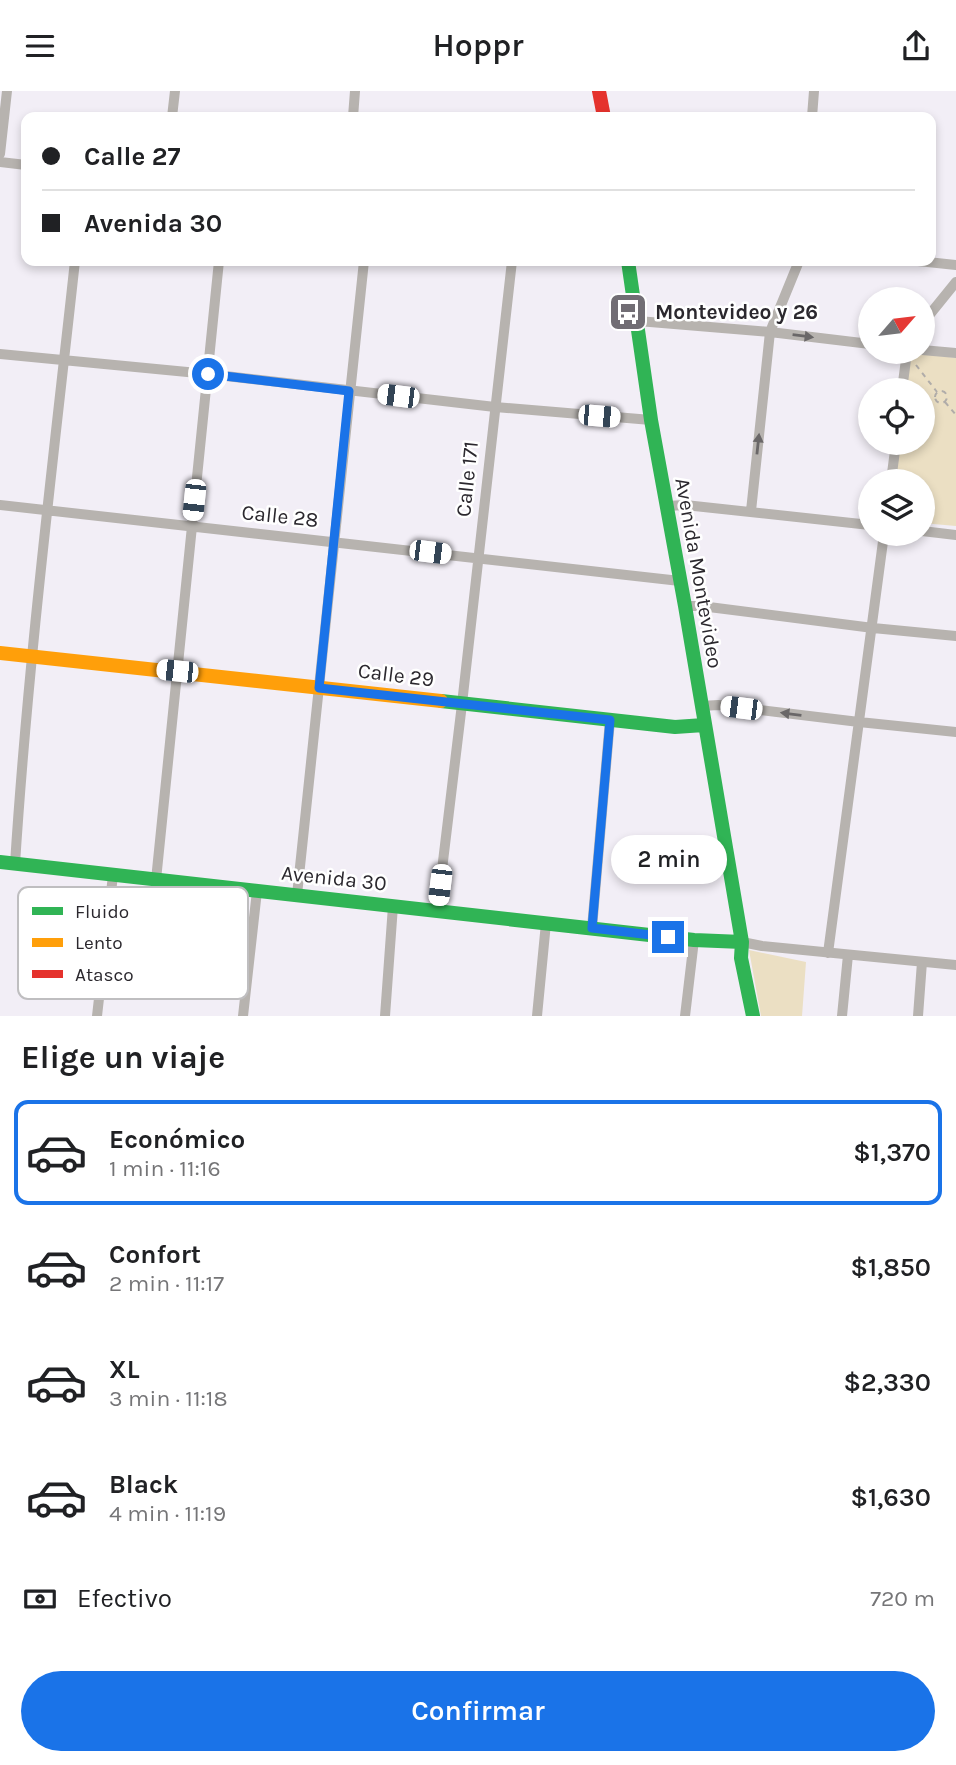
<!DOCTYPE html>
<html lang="es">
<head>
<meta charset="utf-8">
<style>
	:root { --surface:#fff; --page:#f6f6f6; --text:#202124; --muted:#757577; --line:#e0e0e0; --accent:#1a73e8 }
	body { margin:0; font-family:Karla,sans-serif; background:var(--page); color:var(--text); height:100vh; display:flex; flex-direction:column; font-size:26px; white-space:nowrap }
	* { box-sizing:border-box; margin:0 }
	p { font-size:23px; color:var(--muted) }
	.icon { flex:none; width:38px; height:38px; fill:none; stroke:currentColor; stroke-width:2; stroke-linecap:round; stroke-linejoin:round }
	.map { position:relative; height:925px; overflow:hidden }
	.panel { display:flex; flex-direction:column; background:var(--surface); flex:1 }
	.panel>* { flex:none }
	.top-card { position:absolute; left:21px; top:21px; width:915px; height:154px; border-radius:14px; box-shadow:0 4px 10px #0003; display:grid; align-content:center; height:154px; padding:0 21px; background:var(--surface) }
	.needle { width:46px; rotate:62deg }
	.buttons { position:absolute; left:858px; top:196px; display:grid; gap:14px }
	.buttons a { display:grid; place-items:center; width:77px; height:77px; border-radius:50%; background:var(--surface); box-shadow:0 4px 10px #0003; font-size:35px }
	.end { position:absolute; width:32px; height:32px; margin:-16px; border:9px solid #1a73e8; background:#fff; box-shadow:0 0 0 4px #fff }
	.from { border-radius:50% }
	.bubble { position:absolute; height:49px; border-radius:24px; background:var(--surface); box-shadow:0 4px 10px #0003; font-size:23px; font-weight:600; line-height:49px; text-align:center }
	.car { position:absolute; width:21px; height:42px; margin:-21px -10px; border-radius:9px; box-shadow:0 0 5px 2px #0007; background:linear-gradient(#fff 24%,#345 0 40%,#fff 0 76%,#345 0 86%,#fff 0) }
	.top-card b { display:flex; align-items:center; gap:24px; height:66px; font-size:26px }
	.top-card b+b { border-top:2px solid var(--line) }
	.top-card i { width:18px; height:18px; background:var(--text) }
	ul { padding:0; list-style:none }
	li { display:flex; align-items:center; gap:21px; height:105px; margin:0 14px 10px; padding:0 7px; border:4px solid transparent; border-radius:14px }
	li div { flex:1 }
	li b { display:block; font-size:26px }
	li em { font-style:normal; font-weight:600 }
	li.active { border-color:var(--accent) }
	li>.icon { width:63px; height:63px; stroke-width:1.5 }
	h2 { padding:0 21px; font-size:32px; line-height:84px }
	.pay { display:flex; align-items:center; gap:18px; height:77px; padding:0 21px; font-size:26px }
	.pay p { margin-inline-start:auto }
	.cta { display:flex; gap:14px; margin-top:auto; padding:14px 21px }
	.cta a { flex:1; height:80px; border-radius:42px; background:var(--accent); color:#fff; font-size:28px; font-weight:600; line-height:80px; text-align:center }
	header { display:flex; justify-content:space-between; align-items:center; height:91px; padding:0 21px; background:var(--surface); font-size:32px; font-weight:600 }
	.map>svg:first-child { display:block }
</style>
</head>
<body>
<header><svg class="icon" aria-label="menu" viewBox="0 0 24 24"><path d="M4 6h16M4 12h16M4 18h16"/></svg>Hoppr<svg class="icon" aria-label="share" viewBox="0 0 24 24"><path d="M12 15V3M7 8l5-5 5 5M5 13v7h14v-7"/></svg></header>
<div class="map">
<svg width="956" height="925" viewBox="0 0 956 925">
	<rect width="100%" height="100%" fill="#f2eef6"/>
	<!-- green -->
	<path fill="#ebdfc3" d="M910,261L956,267V435L922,432V390H894L899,352H922V299H905Z
		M749,859L806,871L802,925H761Z"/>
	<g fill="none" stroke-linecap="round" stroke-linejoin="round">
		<!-- path -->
		<path stroke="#b0aca9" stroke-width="2" stroke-dasharray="5 5" stroke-linecap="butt" d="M916,274L937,301
			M935 306a6 6 0 1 1 12 0a6 6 0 1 1-12 0Z
			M945,311L956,324"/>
		<!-- street -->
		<path stroke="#b7b3af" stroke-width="10" d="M172,26L175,0
			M353,26L355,0
			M812,26L814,0
			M0,63L7,0
			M0,71L26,74
			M918,170L956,174
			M638,230L770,241L870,253
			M922,233L956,191
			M922,259L956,262
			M0,263L208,283L495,316L651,329
			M902,299L907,261
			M891,390L896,352
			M0,414L680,490
			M667,415L685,414L870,434
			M751,420L770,241L799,170
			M922,440L956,444
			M685,515H701L873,537L956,545
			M702,615L718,614L859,631L956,641
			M15,773C28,571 53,371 75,170
			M156,789L219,170
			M297,804L364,170
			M437,820L462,613L512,170
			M592,837L610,629
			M742,851L762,855L956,874
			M828,862L884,443
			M97,925L113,784
			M243,925L257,800
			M385,925L393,815
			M537,925L546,832
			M685,925L694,849
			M842,925L848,864
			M918,925L922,871"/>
		<!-- fast -->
		<path stroke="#30b455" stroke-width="14" d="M628,170L651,329L685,515L742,851L741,867L753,925
			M441,610L675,636L704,634
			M0,771L694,849L742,851"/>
		<!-- slow -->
		<path stroke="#ff9f0a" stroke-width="14" d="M0,562L441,610"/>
		<!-- jam -->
		<path stroke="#e5322d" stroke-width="14" d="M599,0L604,26"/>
	</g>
	<!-- one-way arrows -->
	<defs><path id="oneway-solid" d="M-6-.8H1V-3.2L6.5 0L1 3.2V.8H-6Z" transform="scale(1.75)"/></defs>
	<g fill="#6a6768">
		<use href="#oneway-solid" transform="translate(803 245) rotate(7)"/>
		<use href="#oneway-solid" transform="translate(758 353) rotate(-84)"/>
		<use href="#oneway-solid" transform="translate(791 623) rotate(-173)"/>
	</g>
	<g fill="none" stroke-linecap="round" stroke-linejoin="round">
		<!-- route -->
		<path stroke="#1a73e8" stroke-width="9" d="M208,283L349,300L319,597L610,629L592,837L668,846"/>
	</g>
	<!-- icons -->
	<defs>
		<symbol id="bus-square" viewBox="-11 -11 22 22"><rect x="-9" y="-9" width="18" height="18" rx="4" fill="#716d74" stroke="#fff"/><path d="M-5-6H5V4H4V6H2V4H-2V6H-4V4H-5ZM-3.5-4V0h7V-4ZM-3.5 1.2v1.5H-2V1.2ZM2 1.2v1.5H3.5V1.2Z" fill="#fff"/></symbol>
	</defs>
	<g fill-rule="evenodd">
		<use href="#bus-square" x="606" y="199" width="44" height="44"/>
	</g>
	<g text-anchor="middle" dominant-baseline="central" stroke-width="5" stroke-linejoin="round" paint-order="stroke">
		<!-- poi labels -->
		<g font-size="21" font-weight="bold" fill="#2b282e" stroke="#fff" text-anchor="start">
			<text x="655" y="221">Montevideo y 26</text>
		</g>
		<!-- street labels -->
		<g font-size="21" fill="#2b282e" stroke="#fff">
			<text transform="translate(467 388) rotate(-84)">Calle 171</text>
			<text transform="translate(280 425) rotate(6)">Calle 28</text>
			<text transform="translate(699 482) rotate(80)">Avenida Montevideo</text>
			<text transform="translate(396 584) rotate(7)">Calle 29</text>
			<text transform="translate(334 787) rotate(6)">Avenida 30</text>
		</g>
	</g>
	<!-- legend -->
	<rect x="18" y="796" width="230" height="112" rx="10" fill="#fff" stroke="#bfbec0" stroke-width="2"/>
	<rect x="32" y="816" width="31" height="8" fill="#30b455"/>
	<rect x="32" y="847" width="31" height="9" fill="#ff9f0a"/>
	<rect x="32" y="879" width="31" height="8" fill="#e5322d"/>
	<g font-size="19" fill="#2b282e">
		<text x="75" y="827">Fluido</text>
		<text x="75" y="858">Lento</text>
		<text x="75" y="890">Atasco</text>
	</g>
</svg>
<div class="buttons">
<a><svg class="needle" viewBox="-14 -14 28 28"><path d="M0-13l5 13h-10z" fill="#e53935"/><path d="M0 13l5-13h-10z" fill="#757577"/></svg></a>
<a><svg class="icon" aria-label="locate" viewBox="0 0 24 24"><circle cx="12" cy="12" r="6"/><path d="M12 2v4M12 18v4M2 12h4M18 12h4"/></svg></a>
<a><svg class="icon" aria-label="layers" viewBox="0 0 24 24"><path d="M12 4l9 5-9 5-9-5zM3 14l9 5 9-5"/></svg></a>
</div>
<i class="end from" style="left:208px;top:283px"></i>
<i class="end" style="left:668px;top:846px"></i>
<div class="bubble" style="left:611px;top:744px;width:116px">2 min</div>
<i class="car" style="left:398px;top:305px;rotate:277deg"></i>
<i class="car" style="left:599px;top:325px;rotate:95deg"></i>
<i class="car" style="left:194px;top:409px;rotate:186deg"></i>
<i class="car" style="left:430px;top:461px;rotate:97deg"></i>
<i class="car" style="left:177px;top:580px;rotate:276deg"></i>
<i class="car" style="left:741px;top:617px;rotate:277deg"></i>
<i class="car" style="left:440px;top:794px;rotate:187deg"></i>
<div class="top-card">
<b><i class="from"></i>Calle 27</b>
<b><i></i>Avenida 30</b>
</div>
</div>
<section class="panel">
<h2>Elige un viaje</h2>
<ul>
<li class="active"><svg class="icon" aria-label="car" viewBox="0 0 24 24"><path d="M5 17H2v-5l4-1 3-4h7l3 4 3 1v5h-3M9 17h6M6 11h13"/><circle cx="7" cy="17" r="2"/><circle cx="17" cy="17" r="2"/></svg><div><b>Económico</b><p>1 min · 11:16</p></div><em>$1,370</em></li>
<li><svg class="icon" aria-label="car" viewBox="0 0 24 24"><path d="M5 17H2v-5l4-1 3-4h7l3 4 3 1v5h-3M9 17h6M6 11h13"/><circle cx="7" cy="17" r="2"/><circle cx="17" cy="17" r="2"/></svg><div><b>Confort</b><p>2 min · 11:17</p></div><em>$1,850</em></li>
<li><svg class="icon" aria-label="car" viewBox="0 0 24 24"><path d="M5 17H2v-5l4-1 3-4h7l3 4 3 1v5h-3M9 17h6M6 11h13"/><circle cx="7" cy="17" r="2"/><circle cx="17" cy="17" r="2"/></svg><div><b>XL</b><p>3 min · 11:18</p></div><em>$2,330</em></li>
<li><svg class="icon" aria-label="car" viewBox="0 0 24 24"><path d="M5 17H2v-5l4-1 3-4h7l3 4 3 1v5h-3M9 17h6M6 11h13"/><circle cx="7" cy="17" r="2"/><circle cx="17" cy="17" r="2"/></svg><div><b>Black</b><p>4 min · 11:19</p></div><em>$1,630</em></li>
</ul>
<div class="pay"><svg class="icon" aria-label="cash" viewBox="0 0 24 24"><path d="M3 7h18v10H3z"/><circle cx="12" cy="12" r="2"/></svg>Efectivo<p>720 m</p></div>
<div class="cta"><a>Confirmar</a></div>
</section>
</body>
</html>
